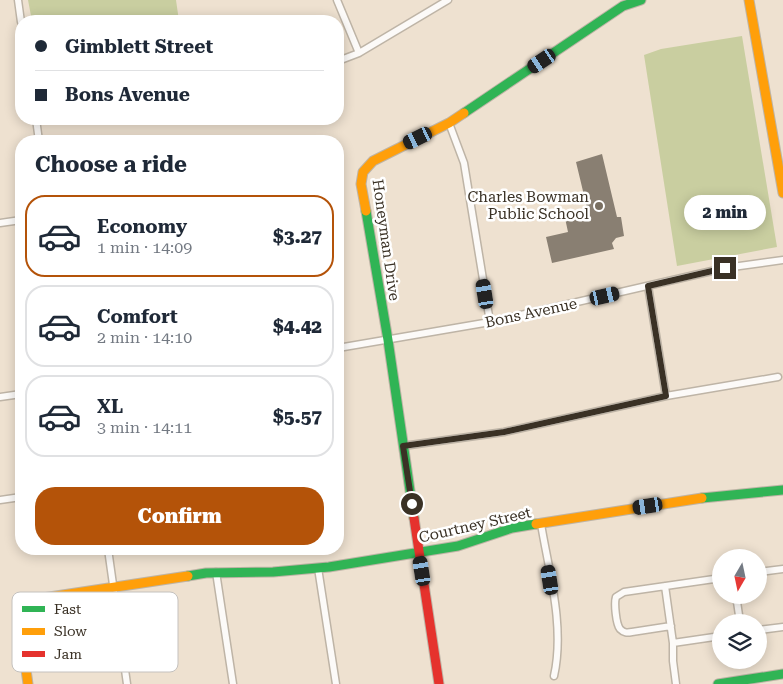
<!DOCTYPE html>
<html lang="en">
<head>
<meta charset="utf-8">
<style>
	:root { --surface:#fff; --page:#f2f2f3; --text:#1f2937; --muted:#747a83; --line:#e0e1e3; --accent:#b45309 }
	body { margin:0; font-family:"Roboto Serif",serif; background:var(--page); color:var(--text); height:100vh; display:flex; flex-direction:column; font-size:19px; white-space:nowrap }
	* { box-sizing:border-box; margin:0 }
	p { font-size:16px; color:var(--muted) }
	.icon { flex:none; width:28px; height:28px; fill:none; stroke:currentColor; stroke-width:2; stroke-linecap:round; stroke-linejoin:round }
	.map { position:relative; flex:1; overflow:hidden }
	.side { position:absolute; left:15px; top:135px; width:329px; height:420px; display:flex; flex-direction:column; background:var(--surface); border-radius:20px; box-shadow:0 2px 12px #0003 }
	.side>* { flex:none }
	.banner { position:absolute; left:15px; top:15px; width:329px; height:110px; border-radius:20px; box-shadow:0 2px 12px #0003; display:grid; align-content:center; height:110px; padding:0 20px; background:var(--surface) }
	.needle { width:32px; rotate:189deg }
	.tools { position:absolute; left:712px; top:549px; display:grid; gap:10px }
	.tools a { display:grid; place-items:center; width:55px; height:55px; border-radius:50%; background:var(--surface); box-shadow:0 2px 12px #0003; font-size:25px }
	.end { position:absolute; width:22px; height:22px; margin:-11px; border:6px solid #3a3125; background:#fff; box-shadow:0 0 0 2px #fff }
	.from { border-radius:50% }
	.bubble { position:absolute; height:35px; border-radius:18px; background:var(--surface); box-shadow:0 2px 12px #0003; font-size:16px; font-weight:800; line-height:35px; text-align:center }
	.car { position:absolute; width:15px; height:30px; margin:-15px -8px; border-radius:6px; box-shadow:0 0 4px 1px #0007; background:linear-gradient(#222 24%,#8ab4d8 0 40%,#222 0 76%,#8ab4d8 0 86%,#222 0) }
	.banner b { display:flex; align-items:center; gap:18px; height:48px; font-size:19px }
	.banner b+b { border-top:1px solid var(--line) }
	.banner i { width:12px; height:12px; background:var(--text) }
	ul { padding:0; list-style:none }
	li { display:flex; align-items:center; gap:15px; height:82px; margin:0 10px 8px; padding:0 10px; border:2px solid var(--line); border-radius:20px }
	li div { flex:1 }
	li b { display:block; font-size:19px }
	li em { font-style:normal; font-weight:800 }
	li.current { border-color:var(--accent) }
	li>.icon { width:45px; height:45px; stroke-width:1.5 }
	h2 { padding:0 20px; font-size:22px; line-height:60px }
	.primary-button { display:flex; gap:10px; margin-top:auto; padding:10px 20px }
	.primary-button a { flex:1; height:58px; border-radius:20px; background:var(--accent); color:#fff; font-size:20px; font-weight:800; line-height:58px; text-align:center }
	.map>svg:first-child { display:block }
</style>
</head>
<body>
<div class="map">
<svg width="783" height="684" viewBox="0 0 783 684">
	<rect width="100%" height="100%" fill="#eee1d0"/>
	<!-- green -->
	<path fill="#c9cea0" d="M28,0H176L179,21H32Z
		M742,36L777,247L677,266L644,55L661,49Z"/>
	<!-- building -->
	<path fill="#897f72" d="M602,154L617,217H621L624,236L616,238L612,243L614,249L552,263L546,237L568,232L565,218L588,212L576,162Z
		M707,212L710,216L706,220L703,216Z"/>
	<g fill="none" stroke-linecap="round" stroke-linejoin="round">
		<defs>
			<path id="street" d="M18,0L21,22
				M337,0L359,53
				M338,61L359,53L448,0
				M36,119L39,141
				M449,123L464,163L490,322
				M0,223L21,220
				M648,286L666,396
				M338,348L490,322L725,268L783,260
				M0,397L21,394
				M403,446L504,432L666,396L778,377
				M0,500L21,497
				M541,524C549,572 565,627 554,676
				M108,549L127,684
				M318,568L336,684
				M216,572L233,684
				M759,572L783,569
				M665,586L673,643
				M736,595L740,622
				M671,626L632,632C627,633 624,633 620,629C616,624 614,603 616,597L624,592L721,578
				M759,630L783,627
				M676,684L673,661V643L721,636"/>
			<path id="fast" d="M464,113L623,6L641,0
				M366,211L388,340L414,518
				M702,498L783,490
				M188,576L206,573L273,572L329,567L458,546L512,528L536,524
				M718,684L783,674"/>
			<path id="slow" d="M749,0L783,193
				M366,211L361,184L363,172L373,161L449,123L464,113
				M536,524L702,498
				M28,684L18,612L23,601L188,576"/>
			<path id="jam" d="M414,518L439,684"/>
		</defs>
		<!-- street casing -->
		<use href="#street" stroke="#beb4a6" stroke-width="9"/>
		<!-- fast casing -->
		<use href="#fast" stroke="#beb4a6" stroke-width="11"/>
		<!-- slow casing -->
		<use href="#slow" stroke="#beb4a6" stroke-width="11"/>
		<!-- jam casing -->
		<use href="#jam" stroke="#beb4a6" stroke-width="11"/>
		<!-- street -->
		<use href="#street" stroke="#fcfaf8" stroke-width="6"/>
		<!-- fast -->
		<use href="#fast" stroke="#30b455" stroke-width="9"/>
		<!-- slow -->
		<use href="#slow" stroke="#ff9f0a" stroke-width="9"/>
		<!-- jam -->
		<use href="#jam" stroke="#e5322d" stroke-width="9"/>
	</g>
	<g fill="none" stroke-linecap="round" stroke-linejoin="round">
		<!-- route -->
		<path stroke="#3a3125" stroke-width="6" d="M412,504L403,446L504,432L666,396L648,286L725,268"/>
	</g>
	<!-- markers -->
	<circle fill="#796f61" stroke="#fff" stroke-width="2" cx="599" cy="206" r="5"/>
	<g text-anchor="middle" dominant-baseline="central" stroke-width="5" stroke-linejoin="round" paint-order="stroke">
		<!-- poi labels -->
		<g font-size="15" fill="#3a3125" stroke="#fff" text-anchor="end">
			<text x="589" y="197">Charles Bowman<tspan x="589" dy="17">Public School</tspan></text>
		</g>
		<!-- street labels -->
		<g font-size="15" fill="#3a3125" stroke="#fff">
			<text transform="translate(386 240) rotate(82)">Honeyman Drive</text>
			<text transform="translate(531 313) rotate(-12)">Bons Avenue</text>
			<text transform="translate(475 525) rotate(-13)">Courtney Street</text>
		</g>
	</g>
	<!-- legend -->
	<rect x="12" y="592" width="166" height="80" rx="8" fill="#fff" stroke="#c4c1be" stroke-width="1"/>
	<rect x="22" y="606" width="23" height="6" fill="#30b455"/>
	<rect x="22" y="628" width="23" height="7" fill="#ff9f0a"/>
	<rect x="22" y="651" width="23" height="6" fill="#e5322d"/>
	<g font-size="14" fill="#3a3125">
		<text x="54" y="614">Fast</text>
		<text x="54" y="636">Slow</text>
		<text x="54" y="659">Jam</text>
	</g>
</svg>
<div class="tools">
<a><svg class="needle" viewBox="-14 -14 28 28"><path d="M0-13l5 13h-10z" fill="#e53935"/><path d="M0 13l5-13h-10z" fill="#747a83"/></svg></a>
<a><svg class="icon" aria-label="layers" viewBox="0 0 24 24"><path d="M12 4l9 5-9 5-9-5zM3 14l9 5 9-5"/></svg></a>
</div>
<i class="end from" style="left:412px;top:504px"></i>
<i class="end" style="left:725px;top:268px"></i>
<div class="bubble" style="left:684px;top:195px;width:82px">2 min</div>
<i class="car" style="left:542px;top:61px;rotate:236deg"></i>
<i class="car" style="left:418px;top:138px;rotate:244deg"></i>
<i class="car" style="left:485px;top:294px;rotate:351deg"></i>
<i class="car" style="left:605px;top:296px;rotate:77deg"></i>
<i class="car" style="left:648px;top:506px;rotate:261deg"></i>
<i class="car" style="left:422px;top:571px;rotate:351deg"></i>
<i class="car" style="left:550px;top:580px;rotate:351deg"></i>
<div class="banner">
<b><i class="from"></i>Gimblett Street</b>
<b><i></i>Bons Avenue</b>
</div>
<section class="side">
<h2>Choose a ride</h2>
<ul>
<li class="current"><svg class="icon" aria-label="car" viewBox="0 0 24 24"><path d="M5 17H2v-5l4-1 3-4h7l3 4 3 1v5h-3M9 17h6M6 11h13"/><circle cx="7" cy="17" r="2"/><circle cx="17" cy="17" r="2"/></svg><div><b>Economy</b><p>1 min · 14:09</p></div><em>$3.27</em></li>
<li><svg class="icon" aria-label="car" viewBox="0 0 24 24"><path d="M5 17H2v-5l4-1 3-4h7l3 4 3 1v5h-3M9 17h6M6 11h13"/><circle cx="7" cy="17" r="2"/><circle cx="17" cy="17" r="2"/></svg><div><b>Comfort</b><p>2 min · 14:10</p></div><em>$4.42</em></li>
<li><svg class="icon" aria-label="car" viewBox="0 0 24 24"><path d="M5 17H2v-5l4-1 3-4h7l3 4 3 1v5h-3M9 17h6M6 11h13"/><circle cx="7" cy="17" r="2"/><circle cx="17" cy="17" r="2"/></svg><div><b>XL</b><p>3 min · 14:11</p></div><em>$5.57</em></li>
</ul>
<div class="primary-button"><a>Confirm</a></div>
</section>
</div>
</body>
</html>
